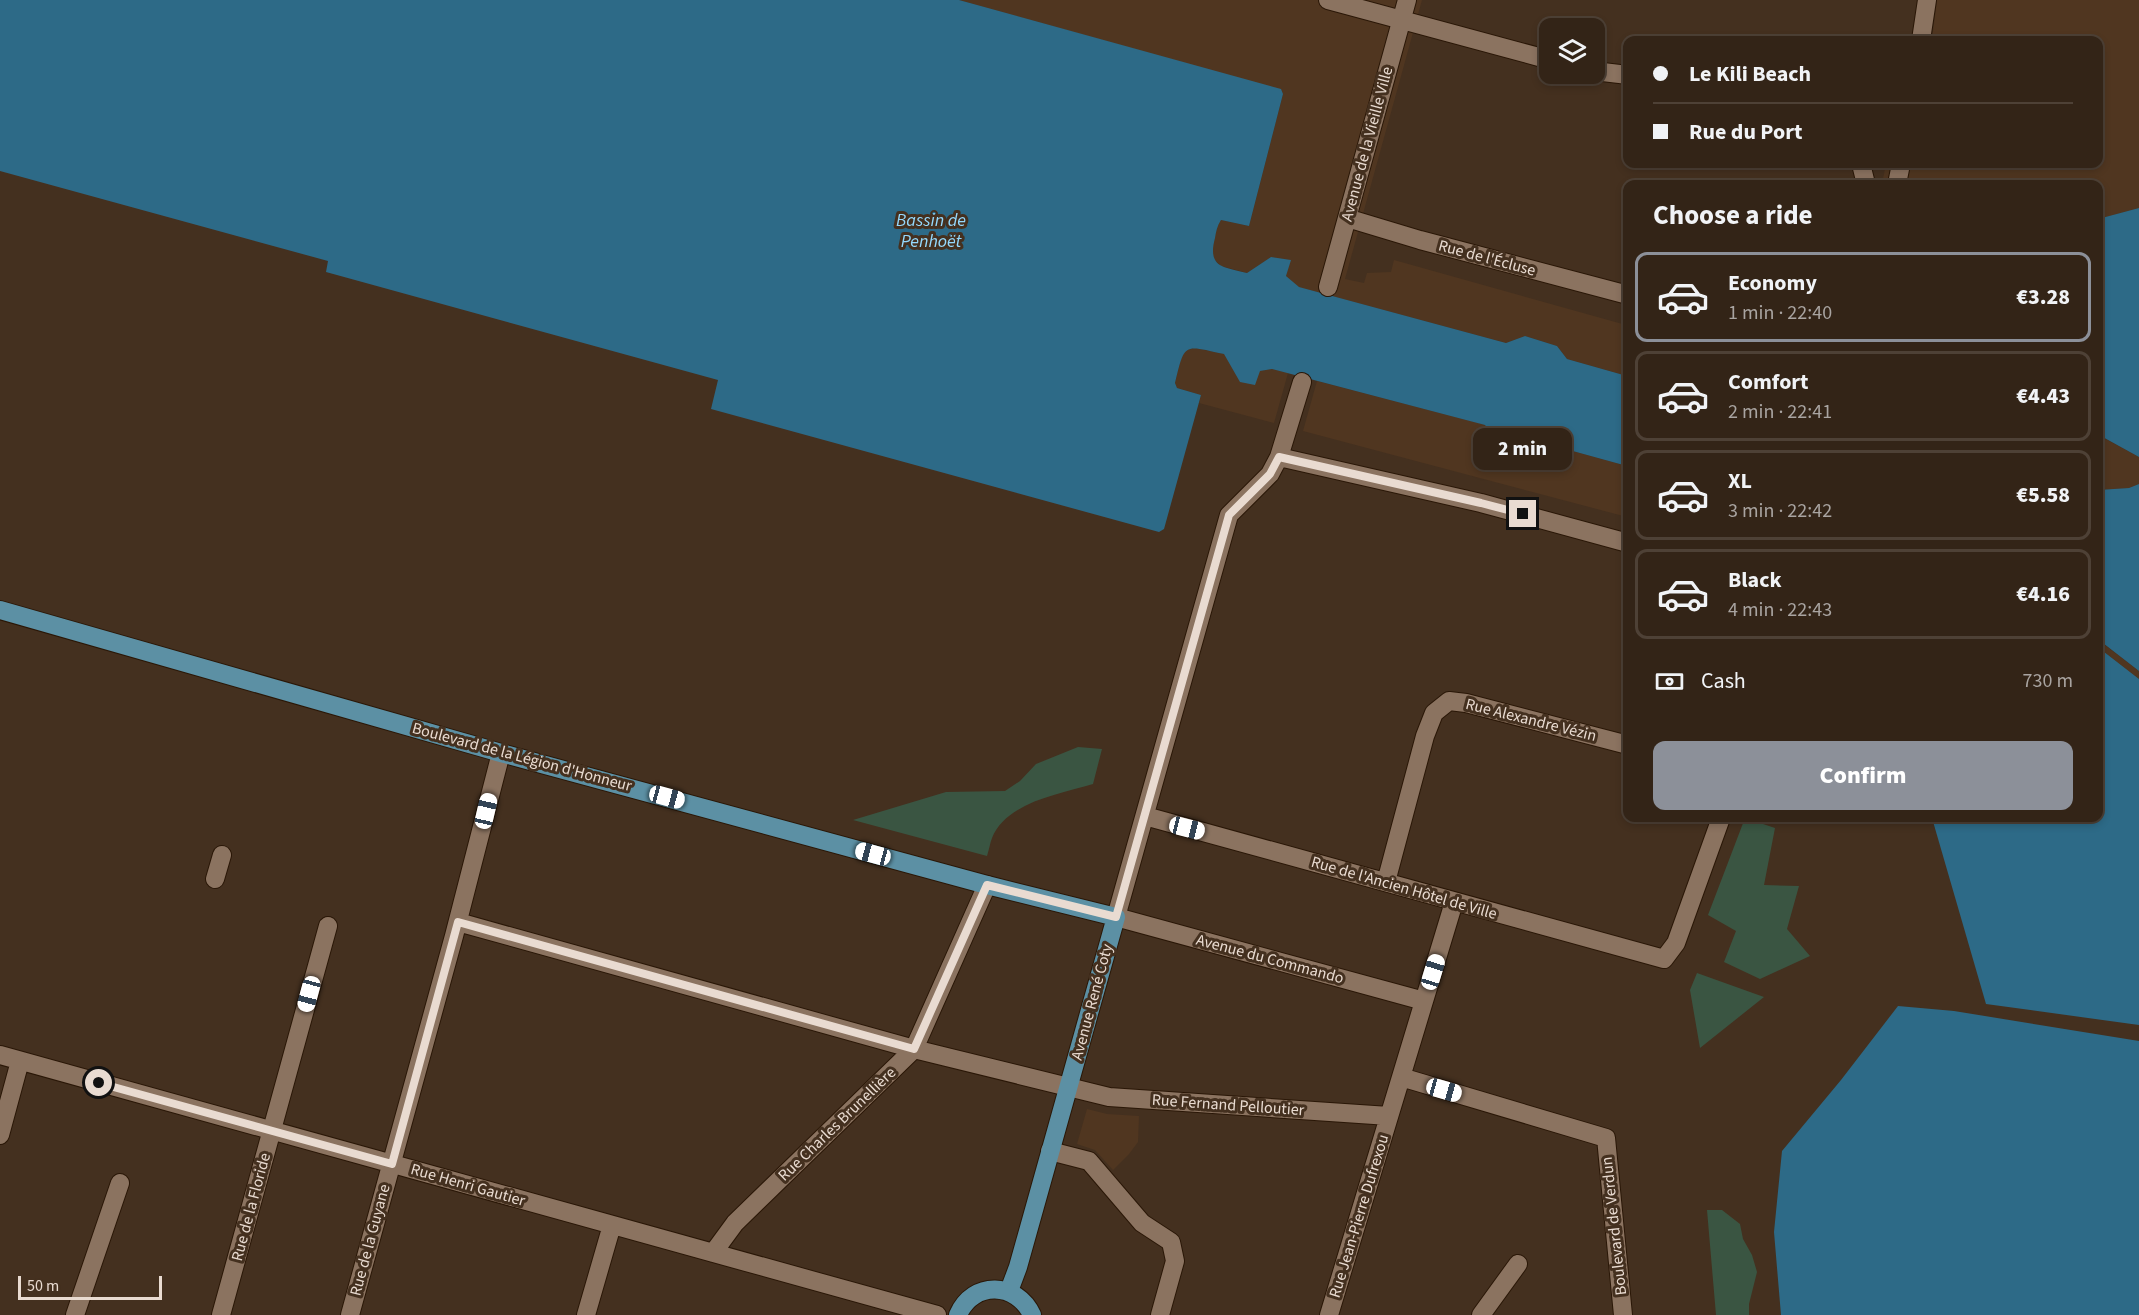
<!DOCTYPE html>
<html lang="en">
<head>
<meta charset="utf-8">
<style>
	:root { --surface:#332417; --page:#3b2c20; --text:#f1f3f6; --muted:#a9a4a1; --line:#4e4136; --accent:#8c9099 }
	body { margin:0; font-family:"Source Sans 3",sans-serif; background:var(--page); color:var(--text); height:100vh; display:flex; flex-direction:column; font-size:22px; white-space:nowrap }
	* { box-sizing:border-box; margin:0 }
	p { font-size:20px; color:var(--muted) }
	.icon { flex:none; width:33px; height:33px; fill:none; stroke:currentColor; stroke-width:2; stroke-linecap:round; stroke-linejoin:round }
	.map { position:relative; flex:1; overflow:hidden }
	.side { position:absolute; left:1623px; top:180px; width:480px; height:642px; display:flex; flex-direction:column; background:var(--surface); border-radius:12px; box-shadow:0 3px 9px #0003,0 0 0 2px var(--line) }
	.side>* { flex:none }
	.guide { position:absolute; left:1623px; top:36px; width:480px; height:132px; border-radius:12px; box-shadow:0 3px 9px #0003,0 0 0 2px var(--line); display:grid; align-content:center; height:132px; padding:0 30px; background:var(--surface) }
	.buttons { position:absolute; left:1539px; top:18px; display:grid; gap:12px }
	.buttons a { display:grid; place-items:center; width:66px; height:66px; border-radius:12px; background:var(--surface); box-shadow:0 3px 9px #0003,0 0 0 2px var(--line); font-size:30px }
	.scale { position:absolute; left:18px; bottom:15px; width:144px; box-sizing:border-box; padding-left:6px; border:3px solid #e9dbd1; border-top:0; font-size:16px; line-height:21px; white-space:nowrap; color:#e9dbd1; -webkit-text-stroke:4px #44301f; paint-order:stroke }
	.end { position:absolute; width:27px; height:27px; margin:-14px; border:8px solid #e9dbd1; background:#111; box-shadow:0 0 0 3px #111 }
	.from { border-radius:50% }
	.bubble { position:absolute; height:42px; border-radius:12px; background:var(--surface); box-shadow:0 3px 9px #0003,0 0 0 2px var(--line); font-size:20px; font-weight:800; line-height:42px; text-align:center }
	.car { position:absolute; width:18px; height:36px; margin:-18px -9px; border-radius:8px; box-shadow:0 0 4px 2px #0007; background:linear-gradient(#fff 24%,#345 0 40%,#fff 0 76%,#345 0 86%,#fff 0) }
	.guide b { display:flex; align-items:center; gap:21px; height:57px; font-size:22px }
	.guide b+b { border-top:2px solid var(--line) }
	.guide i { width:15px; height:15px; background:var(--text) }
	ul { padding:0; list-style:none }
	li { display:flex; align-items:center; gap:18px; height:90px; margin:0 12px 9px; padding:0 18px; border:3px solid var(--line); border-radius:12px }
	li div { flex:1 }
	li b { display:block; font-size:22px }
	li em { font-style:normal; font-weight:800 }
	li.on { border-color:var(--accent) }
	li>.icon { width:54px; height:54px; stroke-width:1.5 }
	h2 { padding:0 30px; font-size:27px; line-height:72px }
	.pay { display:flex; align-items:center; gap:15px; height:66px; padding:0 30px; font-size:22px }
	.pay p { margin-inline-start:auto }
	.primary-button { display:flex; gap:12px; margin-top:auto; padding:12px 30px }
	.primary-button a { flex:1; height:69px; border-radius:12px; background:var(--accent); color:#fff; font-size:24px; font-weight:800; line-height:69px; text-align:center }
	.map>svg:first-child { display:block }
</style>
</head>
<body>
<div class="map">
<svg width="2139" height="1315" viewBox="0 0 2139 1315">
	<rect width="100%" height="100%" fill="#44301f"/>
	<!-- built -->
	<path fill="#503620" d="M959,0H1422L1345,279L1364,283L1367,273L1391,272L1394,260L1626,325L1621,344L1627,346V376L1567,359L1557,346L1525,336L1506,343L1298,287L1286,276L1290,260L1271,257L1247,273L1221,266L1214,259L1211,252L1218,225L1221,220L1249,226L1283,94L1281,90Z
		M1937,0H2139V208L2099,219L2098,184H1882L1886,164H2098V40H1932Z
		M1195,348L1224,354L1260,371L1272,369L1288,373L1274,423L1199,403L1201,395L1177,388L1175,383L1182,354L1186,350Z
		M1317,381L1486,425L1495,439L1527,448L1540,442L1627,466V517L1303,431Z
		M2098,435L2139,457V484L2129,488L2099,490Z
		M2098,640L2139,671V679L2099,648Z
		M1087,1109L1107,1114L1139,1116L1138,1142L1129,1154L1113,1170L1095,1150L1077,1144Z"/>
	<!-- green -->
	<path fill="#3a5542" d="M1078,747L1102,749L1093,784C1060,794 1006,802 992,838C990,843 989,850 987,856L853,820L946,792L1005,791L1020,781L1036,764Z
		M1745,818L1775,828L1764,885L1799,886L1787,929L1810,956L1760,979L1724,962L1736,931L1708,915Z
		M1697,973L1764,997L1700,1048L1690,990Z
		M1707,1210H1722L1740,1224L1743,1239L1752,1255L1757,1272L1749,1304V1315H1716Z"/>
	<!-- water -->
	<path fill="#2d6a87" d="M0,0H959L1281,89L1283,94L1249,226L1221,220C1217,226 1216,232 1215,238C1207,268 1224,267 1247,273L1271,257L1291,260L1286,276L1299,287L1506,343L1525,336L1557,346L1567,359L1627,376V466L1540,442L1527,448L1495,438L1485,425L1272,369L1260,371L1255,385L1240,382L1224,354C1183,345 1185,342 1175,383L1177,388L1201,395L1164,529L1159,532L711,409L718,380L326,272L328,261L0,171Z
		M2139,208V457L2099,435L2098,219Z
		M2139,484V671L2099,640L2098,490L2129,488Z
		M2099,648L2139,679V1025L1986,1004L1932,818H2098Z
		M1898,1006L1954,1011L2139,1041V1315H1781L1774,1232L1782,1151L1841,1080Z"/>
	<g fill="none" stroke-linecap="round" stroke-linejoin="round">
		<defs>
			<path id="minor" d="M1328,0L1550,60
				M1921,40L1927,0
				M1594,71L1628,75
				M1861,164L1866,184
				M1897,184L1901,164
				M1347,218L1420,240L1628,295
				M1328,287L1407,0
				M1302,382L1279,457L1270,474L1229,515L1116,917L1424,1001
				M1279,457L1481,503L1628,543
				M1145,816L1664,959L1676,943L1721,818
				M215,879L222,855
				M1386,882L1425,736L1434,713L1449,701L1466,703L1628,745
				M458,922L914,1049L1109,1097L1389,1116
				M0,1055L937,1315
				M1401,1077L1606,1138L1623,1315
				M0,1135L20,1061
				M1050,1151L1089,1161L1142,1223L1171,1242L1175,1261L1160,1315
				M713,1253L735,1223L914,1049L987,885
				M75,1315L120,1183
				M221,1315L328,926
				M350,1315L454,936L501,753
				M586,1315L612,1225
				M1329,1315L1454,902
				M1481,1315L1518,1264"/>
			<path id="major" d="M0,610L501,753L987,885L1116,917L1018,1267L1009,1291
				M958,1315C973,1280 1017,1282 1032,1315"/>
		</defs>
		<!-- minor casing -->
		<use href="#minor" stroke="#2a1707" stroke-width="20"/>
		<!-- major casing -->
		<use href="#major" stroke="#2a1707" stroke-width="20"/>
		<!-- minor -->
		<use href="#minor" stroke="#8b7360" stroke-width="18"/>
		<!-- major -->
		<use href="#major" stroke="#5c90a4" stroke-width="18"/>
	</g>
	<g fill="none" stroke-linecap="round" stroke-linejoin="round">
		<!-- route -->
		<path stroke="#e9dbd1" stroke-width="8" d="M99,1083L392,1164L458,922L914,1049L987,885L1116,917L1229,515L1270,474L1279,457L1481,503L1523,514"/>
	</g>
	<g text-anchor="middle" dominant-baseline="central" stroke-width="6" stroke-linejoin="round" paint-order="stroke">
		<!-- street labels -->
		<g font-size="16" fill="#e9dbd1" stroke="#44301f">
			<text transform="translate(1367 144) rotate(-75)">Avenue de la Vieille Ville</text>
			<text transform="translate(1487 258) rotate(15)">Rue de l'Écluse</text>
			<text transform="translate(1531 720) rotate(14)">Rue Alexandre Vézin</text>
			<text transform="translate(522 757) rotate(15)">Boulevard de la Légion d'Honneur</text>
			<text transform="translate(1404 888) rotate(16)">Rue de l'Ancien Hôtel de Ville</text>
			<text transform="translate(1270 959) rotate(15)">Avenue du Commando</text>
			<text transform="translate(1092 1002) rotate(-75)">Avenue René Coty</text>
			<text transform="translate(1228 1105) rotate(4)">Rue Fernand Pelloutier</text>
			<text transform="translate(837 1124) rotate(-44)">Rue Charles Brunellière</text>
			<text transform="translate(468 1185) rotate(16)">Rue Henri Gautier</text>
			<text transform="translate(251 1207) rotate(-75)">Rue de la Floride</text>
			<text transform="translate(1359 1216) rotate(-73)">Rue Jean-Pierre Dufrexou</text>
			<text transform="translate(1614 1226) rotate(-96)">Boulevard de Verdun</text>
			<text transform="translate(370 1240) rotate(-75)">Rue de la Guyane</text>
		</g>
		<!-- water labels -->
		<g font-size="18" font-style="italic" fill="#94d9fd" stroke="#44301f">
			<text x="931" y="220">Bassin de<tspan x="931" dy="21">Penhoët</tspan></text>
		</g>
	</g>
</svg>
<div class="buttons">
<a><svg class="icon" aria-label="layers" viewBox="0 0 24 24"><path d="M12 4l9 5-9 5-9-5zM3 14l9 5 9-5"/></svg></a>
</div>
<div class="scale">50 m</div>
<i class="end from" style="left:99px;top:1083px"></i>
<i class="end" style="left:1523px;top:514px"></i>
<div class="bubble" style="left:1473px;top:428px;width:99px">2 min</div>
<i class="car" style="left:667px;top:797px;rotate:105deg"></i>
<i class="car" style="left:486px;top:811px;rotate:13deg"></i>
<i class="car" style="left:1187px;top:828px;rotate:104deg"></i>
<i class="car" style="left:873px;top:854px;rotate:285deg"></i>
<i class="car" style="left:1433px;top:972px;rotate:17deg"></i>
<i class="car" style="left:309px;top:994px;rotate:195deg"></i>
<i class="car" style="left:1444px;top:1090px;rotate:106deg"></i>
<div class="guide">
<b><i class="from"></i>Le Kili Beach</b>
<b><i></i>Rue du Port</b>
</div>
<section class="side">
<h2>Choose a ride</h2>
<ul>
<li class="on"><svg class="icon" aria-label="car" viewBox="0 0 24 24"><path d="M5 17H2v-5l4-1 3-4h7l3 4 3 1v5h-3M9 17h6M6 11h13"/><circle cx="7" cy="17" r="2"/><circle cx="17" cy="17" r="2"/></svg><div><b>Economy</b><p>1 min · 22:40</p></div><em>€3.28</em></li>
<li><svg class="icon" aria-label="car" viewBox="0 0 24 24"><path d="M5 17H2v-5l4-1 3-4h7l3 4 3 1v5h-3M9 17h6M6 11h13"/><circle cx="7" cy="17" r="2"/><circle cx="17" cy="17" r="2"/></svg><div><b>Comfort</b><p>2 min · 22:41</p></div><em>€4.43</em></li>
<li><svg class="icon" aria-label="car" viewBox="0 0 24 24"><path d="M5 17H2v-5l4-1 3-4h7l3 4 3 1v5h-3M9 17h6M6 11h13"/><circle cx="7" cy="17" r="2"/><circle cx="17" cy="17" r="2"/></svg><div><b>XL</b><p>3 min · 22:42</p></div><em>€5.58</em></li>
<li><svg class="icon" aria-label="car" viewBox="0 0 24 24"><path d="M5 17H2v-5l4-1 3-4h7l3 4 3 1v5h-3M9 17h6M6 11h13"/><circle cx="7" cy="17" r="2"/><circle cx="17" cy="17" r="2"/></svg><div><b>Black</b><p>4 min · 22:43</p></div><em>€4.16</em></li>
</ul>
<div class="pay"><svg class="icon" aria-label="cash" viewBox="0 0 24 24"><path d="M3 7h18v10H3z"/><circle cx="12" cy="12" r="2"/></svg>Cash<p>730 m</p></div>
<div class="primary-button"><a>Confirm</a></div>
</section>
</div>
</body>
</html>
